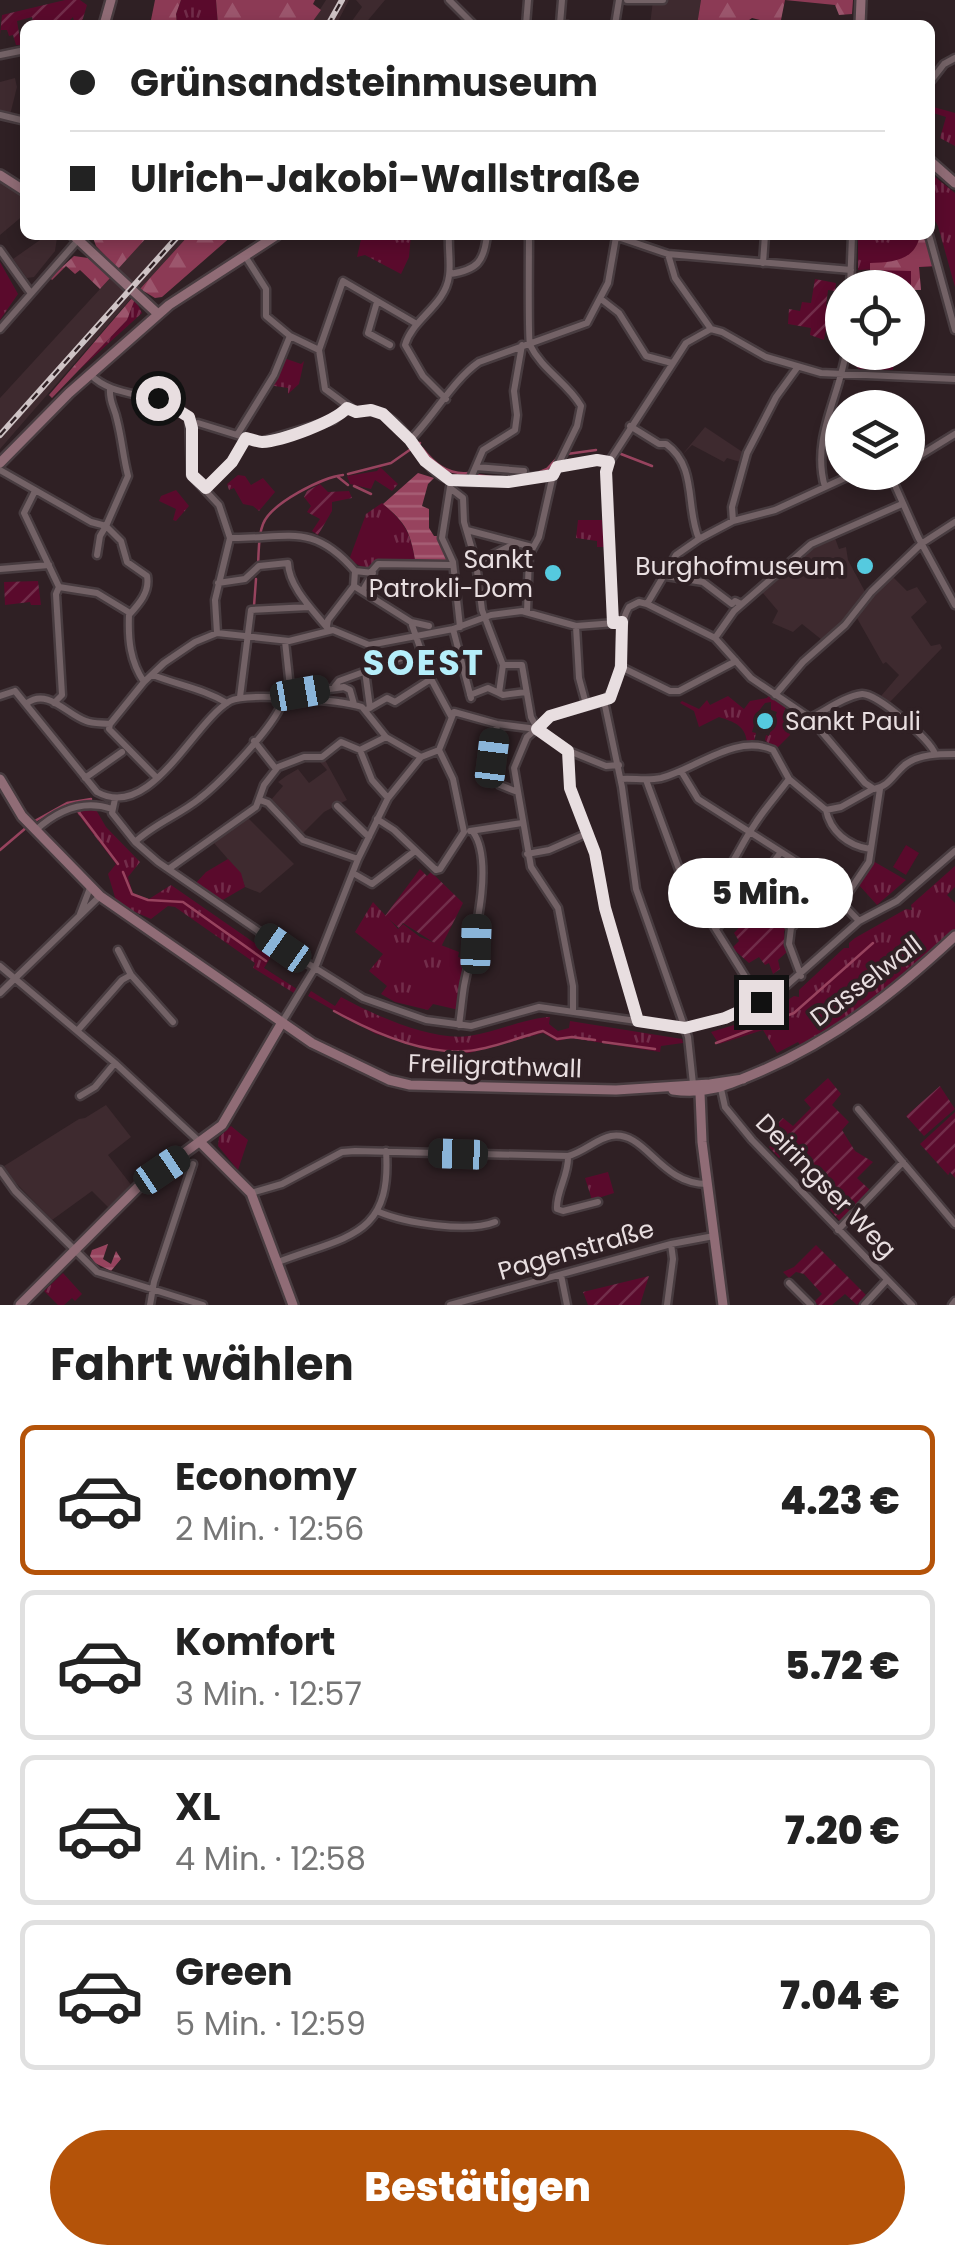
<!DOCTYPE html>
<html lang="de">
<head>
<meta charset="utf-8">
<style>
	:root { --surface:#fff; --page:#f2f2f2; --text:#222; --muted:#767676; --line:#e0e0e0; --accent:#b45309 }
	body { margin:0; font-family:Poppins,sans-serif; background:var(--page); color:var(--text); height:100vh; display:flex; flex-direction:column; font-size:38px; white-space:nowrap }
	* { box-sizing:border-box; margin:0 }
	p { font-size:32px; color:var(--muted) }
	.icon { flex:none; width:55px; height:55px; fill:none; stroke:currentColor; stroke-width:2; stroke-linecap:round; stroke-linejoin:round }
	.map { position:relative; height:1305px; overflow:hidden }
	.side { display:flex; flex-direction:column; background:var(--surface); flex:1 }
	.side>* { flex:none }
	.hud { position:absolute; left:20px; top:20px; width:915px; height:220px; border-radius:15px; box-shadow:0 5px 15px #0003; display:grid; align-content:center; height:220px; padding:0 50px; background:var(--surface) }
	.fabs { position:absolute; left:825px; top:270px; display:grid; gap:20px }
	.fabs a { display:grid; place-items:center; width:100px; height:100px; border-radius:50%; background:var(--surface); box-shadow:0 5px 15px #0003; font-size:50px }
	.end { position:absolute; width:45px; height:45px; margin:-22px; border:12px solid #e8dee0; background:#111; box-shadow:0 0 0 5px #111 }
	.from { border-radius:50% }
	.bubble { position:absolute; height:70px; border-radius:35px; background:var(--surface); box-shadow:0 5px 15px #0003; font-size:32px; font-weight:800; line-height:70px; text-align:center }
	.car { position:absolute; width:30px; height:60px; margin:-30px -15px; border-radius:12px; box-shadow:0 0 8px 2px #0007; background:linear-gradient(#222 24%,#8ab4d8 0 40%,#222 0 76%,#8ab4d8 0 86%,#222 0) }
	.hud b { display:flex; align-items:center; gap:35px; height:95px; font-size:38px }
	.hud b+b { border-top:2px solid var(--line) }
	.hud i { width:25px; height:25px; background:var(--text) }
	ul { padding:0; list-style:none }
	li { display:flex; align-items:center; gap:30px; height:150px; margin:0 20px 15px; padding:0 30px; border:5px solid var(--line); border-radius:15px }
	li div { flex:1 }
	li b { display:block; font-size:38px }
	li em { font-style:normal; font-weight:800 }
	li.selected { border-color:var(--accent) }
	li>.icon { width:90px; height:90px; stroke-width:1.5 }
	h2 { padding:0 50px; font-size:45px; line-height:120px }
	.action { display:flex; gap:20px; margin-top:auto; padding:20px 50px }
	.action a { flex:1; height:115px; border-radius:60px; background:var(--accent); color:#fff; font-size:40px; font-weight:800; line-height:115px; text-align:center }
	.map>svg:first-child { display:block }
</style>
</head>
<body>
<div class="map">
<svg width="955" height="1305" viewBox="0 0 955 1305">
	<defs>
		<pattern id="grass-tufts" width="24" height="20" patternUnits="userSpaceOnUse" patternTransform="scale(2.5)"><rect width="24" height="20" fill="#5a0a2c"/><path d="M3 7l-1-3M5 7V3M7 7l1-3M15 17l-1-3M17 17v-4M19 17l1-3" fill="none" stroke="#722d4a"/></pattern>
		<pattern id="forest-firs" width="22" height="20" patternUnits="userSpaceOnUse" patternTransform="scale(2.5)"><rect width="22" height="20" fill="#8c3a55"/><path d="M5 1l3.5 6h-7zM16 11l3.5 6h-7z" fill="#9c566d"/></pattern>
		<pattern id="garden-furrows" width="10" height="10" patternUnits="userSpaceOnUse" patternTransform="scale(2.5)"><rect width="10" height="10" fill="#5a0a2c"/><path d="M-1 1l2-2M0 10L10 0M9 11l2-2" fill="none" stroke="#722d4a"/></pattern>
		<pattern id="water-rules" width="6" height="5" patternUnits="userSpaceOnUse" patternTransform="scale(2.5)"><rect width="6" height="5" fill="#97435e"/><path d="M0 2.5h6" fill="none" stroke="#a65e75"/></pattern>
	</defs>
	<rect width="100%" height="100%" fill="#2f2024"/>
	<!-- built -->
	<path fill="#3e2a2f" d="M326,0H349L336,25H310Z
		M356,0H385L364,25H349L362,7Z
		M653,0H701L697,25H650Z
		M15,78L17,87L10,115L0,112V82Z
		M0,180L25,199V214L0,235Z
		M47,235L57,238L55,251L34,277L27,278L13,259Z
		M149,235H189L140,289L118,269Z
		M111,277L133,296L0,449V398Z
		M705,427L744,453L740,462L727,458L724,462L692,445L682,455Z
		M835,538L839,549L846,547L848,560L869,599L892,576L907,591L917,587L927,602L911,617L931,646L940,644L942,648L888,704L881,696L899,675L886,662L883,664L853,611L822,640L802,624L793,632L772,623L778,611L762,592L814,548Z
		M325,760L347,800L324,812L301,835L270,801L283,786L278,782L286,776L298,769L309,783L327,770L320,762Z
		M248,818L294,864L260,893L245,887L240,873L214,843Z
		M106,1105L131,1137L108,1155L132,1186L109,1208L92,1191L52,1220L15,1182L4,1166L79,1119L85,1118Z"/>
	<!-- grass -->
	<path fill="url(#grass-tufts)" d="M181,0H216L218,25H177L176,14Z
		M930,106L955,113V146L940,138L946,117L930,112Z
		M930,173L955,193V287L938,226L930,212Z
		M362,235H411L409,257L401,274L365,255L357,257Z
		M858,235H927L936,266L919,267L921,290L884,287L883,269L858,270Z
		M0,262L18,294L0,320Z
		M135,299L142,313L78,371L127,320Z
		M284,358L301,364L304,361L299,384L288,394V388L268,385Z
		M380,467L398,484L392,491L375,480L371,489L350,484L347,476L377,471Z
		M238,475L245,476L251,485L263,478L275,492L259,511L253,506L243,504L234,488L229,490L227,484Z
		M176,490L189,506L176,521L173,520L176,509L159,501L161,496Z
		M382,503C407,525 410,532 416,564L375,561L370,571L349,560L366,514Z
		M578,520H602L604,547H597V541L576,538Z
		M771,693L788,704L784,711L790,735L775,750L765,740L766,735L769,736L777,712L771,710V702L765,703L758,712L752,732L756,733L754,742H747C745,725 734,722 719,717L699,727L694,711L680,703L682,701L699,709L707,700L710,705L728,696L744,709L750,701L767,698Z
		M95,808L106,827L140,862L128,877L133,894L149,899L171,885L272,955L264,968L297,989L294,993L253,968L255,963L175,907L168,906L151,919L117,904L108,874L116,864L75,810Z
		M228,859L241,873L245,887L221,901L195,884L206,872Z
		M873,861L906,880L877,905L858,884Z
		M955,866V887L947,895L955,903V929C905,978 861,1010 802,1047L798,1042L777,1053L763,1030L719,1044L711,1032L734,1025L738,1028L740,1023L769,1012L794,996L799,997V990L844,948H849V943L855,938L906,909L912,910L911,905Z
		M373,902L398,929L403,924L420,937L459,952L458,957L467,960L459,1010L433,1004L428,1010L395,1002L381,994L387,986L369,971L383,954L355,932Z
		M311,991L335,1006L341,997C374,1015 431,1041 469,1036C496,1032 520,1020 547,1017H550L549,1024L558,1031L569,1028L570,1021L682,1039L683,1043L661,1046L660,1052L571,1038L557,1041L543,1033L469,1053L432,1049L376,1034L308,996Z
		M231,1126L248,1140L238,1170L218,1146L219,1137Z
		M608,1172L614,1193L592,1200L585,1178Z
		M63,1273L82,1294L75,1301L72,1298L64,1305H58L44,1291Z"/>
	<!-- forest -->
	<path fill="url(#forest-firs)" d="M155,0H181L176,14L177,25H150Z
		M216,0H315L313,4L321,10L310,25H218Z
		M701,0H853L852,14L839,15L835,5L785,0L780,25L752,18L742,25H697Z
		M92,235H149L118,269L96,246Z
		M189,235H233L162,297L155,298L140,289Z
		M920,235H927L936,266L919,267L921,290H911V271L870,270V263C893,262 915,261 920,235Z
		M74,256L88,258L111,277L100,289L80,270L75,274L66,266L52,280L50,278Z
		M132,298L135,299L127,320L52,398L49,395Z"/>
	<!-- garden -->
	<path fill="url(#garden-furrows)" d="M65,0H80L87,5L81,25H75L73,17L68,22L34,25L32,17L17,21L21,45H16L13,35L9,36L7,30H1L0,35L2,15Z
		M815,279L836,283L835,291L828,290L826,306L830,307L824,340L810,335L811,328L788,324L789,309L800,311L802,302L811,303Z
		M853,353H894L893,370L859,369L852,363Z
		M320,484L328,492L349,491L352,498L332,502V511L318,535L312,531L320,519L307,512L311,506L304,497L307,491Z
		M38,581L41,605H31L30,602L5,605L4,582Z
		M420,869L427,876L431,872L463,903L441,947L403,923L399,928L385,916Z
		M765,900L787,925L784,932L787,952L778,960L780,969L773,974L769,963L765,965L759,957L749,963L732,948L739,941L734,933Z
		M828,1078L841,1094L832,1105L849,1122L842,1130L855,1151L873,1162L857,1178L870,1190L840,1221L830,1210L838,1201L809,1158L794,1145L779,1158L769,1147L782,1134L778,1123L783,1118L793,1126L811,1108L804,1100Z
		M940,1086L955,1109L924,1136L906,1116Z
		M955,1112V1178L950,1172L948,1175L920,1144Z
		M816,1245L866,1295L857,1305L845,1294L832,1305H818L814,1302L822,1294L804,1274L796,1272L789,1278L783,1272L794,1267Z
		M649,1276L640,1305H588L583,1292Z"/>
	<!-- pitch -->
	<path fill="#5a0a2c" d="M906,845L919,853L906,875L893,867Z"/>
	<!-- water -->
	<path fill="url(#water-rules)" d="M418,473L434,478L428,484L422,506L429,509V528L434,536H439L448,557L446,563L416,564C410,532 408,525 383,504Z
		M108,1244L103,1259L111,1264L116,1251L121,1259L111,1271L95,1263L90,1256L92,1250Z"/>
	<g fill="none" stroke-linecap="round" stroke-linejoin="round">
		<!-- stream -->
		<path stroke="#97435e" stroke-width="2.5" d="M418,443H420
			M673,445L687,465
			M422,448C434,463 447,475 468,473
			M567,454L596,450
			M621,454L652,466
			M348,474L391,463L411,449
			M535,474L547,469L557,458
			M477,475L498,478
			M338,477L348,485
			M354,486L371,494
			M258,564C259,552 258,536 263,524C271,503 323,477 343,475
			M254,606L256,579
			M252,631L253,621
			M245,679L251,641
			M78,811L118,864
			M33,822L67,803L91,799
			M0,850L27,827
			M123,872L132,894L148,900L183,902L266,961
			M334,1011C372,1032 422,1055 467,1051C493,1049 518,1037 543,1031L557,1039L572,1037L595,1040
			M603,1042L655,1049
			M716,1043L794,1013L873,943"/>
		<defs>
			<path id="street" d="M449,0L474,25
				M562,0L560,24L568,25
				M627,0H663
				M526,25L528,0
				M615,25L619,0
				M0,55L25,50
				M930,82L944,64L955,58
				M0,115L25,121
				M612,235L668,254L851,270
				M929,235L955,330
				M0,250L30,292
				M668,254L675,278L711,329
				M245,256L266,289V316L290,336L319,350
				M763,263L765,235
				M450,274C477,270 484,262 487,235
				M850,288L852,235
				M601,299L619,313L646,356L672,363
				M377,302L368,333L390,345
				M415,323L343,281L319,350L325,389L356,412C410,402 414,473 452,480C485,486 519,477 553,475
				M0,329L78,240
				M90,374C115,401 159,389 189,417L191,475L219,505L230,538C287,539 312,521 355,571L354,586L411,622L429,626
				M110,389C109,403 115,408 117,420C122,439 123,457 128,476L106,526L121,541L127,562L147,576C150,592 139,604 129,615C128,640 130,661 144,682
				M446,399L423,376L405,345C413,318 445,306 449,276C451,264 448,248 449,235
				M198,423L260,442L333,420L347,408
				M630,426L659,444H666C698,467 685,507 699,539
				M237,435L274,375L290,336
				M410,440C434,416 453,380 479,362L587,323L608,283L616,237
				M908,463L955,434
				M476,467L524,471
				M557,467L597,460L609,462
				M0,470L91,522L106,526L100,536L97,555
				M889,472L918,537L955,605
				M470,480L483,450L515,430L517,415L514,391L522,345
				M450,487L442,538L453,562L460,627
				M825,487C811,439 839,398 846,352
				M206,488L232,462L246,438
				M450,488L463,498L464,522L476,563L482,610L503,665H522L531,717L537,728
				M35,491L24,513L59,587L56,594L62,695L54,703
				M733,521L732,507L747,453L776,397L797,368
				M467,530L532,547
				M476,563L512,545
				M0,569L49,565
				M355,571L373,573L363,590
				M371,572L378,564L451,565
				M666,576L703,582L732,604L735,601L741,604
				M218,583L245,579L259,566L288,563C289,588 315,612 329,630
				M59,587L97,593L130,613
				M647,604L676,555L699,539L733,521L775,510L847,477L865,472
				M527,612L529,555L539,537L553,475L577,426L581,406C568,383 542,370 530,345C528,340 529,250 529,235
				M613,623L607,472L609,462L686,343L711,329L722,332L766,357L821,373L955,379
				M412,625L431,679L451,716
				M327,626L328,620L354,586
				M576,626L579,678L586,704
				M453,629L471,698
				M217,633L215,600L230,538
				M715,638L734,611L811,544L902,504
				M285,641L291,697
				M621,667L670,691H679L736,661
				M365,671L370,708
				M153,675C178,685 204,689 227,703
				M335,686L339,681L402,658
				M15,691L97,792C151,822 193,722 230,701C246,692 341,700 362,707L386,737L421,757
				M499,693L503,695L526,692
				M470,695L488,688L499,693L503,665
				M775,695L803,662L845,625L871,592L921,544L955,522
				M0,696L15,691
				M240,697L251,610L309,607
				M292,698L300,693L344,687L350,690L354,704
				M27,703C48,688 66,714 86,721C93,724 102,723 110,724
				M366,710L387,698L395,702L431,679
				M810,718C825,711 845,696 862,694C877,693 931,740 935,754
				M110,724L144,682L164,663L195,642L217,633L289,641L333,630L369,645L453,629L491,615L522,611L576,626L615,623
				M110,724L109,729L156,777
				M497,724L491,774L500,785L515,791
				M254,741L276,769
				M360,750L372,780L388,798
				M439,750L453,779L464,832
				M569,751L570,788L595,853L605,908L638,1021
				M681,771L698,799L811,871L859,921
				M85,778L122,752
				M621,779C634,778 647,781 661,778C696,769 736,733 773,750L789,779L826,810L841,807L873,789
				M646,780L680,872L761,1002
				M115,799L112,813L135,842L158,862L283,948L363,998L426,1020L471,1026L539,1007L685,1028L725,1018L778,993L859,921L897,901L955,851
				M260,800L268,803L303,840L358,859
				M337,806L369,837
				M826,810C830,831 848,846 870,849
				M377,819L394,830L436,870L440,869L464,832
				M36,830C57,811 83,799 112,809
				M470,831L522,823
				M135,842C154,824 179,815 199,799C220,783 279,722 283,699
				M527,854L549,850L588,833
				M170,868L256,807L264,785L278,767L304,757H322L341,742L360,750L386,737
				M353,873L372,884L415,851
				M757,885L791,928L789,944L801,976
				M697,898C734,873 733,856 755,824C765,808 778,794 789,779
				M842,902L869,862L880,789
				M80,914L90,888
				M716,928L738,909L781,852
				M791,928L829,888
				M118,950L131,975
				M0,966L115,1063L201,1143
				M0,993L100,896
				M573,1011V986L558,908L531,867L514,768L527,737L551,716L604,701
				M281,1024L315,968L358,859L388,798L421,757L439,750L454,712L497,724L537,729L569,751L606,766L619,765
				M459,1025C461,1012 462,999 464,986C471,950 496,863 473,832
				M78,1030L122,980L131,975L173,1022
				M693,1084L688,1037L636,889L622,787L604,701C632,676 612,635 629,607L639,602L647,604L715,638L751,678L810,718L865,783L874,789C889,787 894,773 906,764C920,754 939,754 955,754
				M721,1089L725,1107L752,1140L912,1305
				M80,1096L95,1087L115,1063
				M858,1109L955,1224
				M568,1156C569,1175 556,1191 557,1209L563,1211L598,1202
				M0,1170L15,1191L97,1272L203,1305
				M251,1193L282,1184L342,1152L355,1151L568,1156C584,1152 596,1139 611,1136C646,1130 659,1184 707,1184
				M379,1212C405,1223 468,1233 495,1222
				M838,1230L903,1162
				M278,1262C345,1236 392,1238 386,1151
				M561,1275L567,1305
				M789,1283L811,1305
				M150,1305L154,1282L193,1164
				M450,1305L671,1244L714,1236
				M667,1305L673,1259L671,1244
				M864,1305L887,1280
				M952,1305L955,1301"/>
			<path id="secondary" d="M104,25L111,0
				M860,25L861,0
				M930,161L955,183
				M0,175L25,191
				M73,235L158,314
				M0,463L69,393L169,305L277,235
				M0,779L22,816L100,896L312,1043L389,1080L410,1085L616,1090L710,1084L743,1079
				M673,1090C708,1095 730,1084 761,1071C836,1039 896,991 955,936
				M700,1093L702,1142L723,1305
				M201,1143L251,1193L293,1305
				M20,1305L138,1187L222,1125L281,1024"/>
		</defs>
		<!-- street casing -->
		<use href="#street" stroke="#483c40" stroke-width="11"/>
		<!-- secondary casing -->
		<use href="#secondary" stroke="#483c40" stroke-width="14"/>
		<!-- street -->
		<use href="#street" stroke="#736266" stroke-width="6"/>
		<!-- secondary -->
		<use href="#secondary" stroke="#906c76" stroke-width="9"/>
		<defs>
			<path id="rail" d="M328,25L342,0
				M0,435L179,235"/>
		</defs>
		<!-- rail casing -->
		<use href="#rail" stroke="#cec3c5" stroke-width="6"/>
		<!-- rail -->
		<use href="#rail" stroke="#2f2024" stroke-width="2.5" stroke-dasharray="8" stroke-linecap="butt"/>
	</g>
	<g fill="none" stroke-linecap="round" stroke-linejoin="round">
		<!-- route -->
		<path stroke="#e8dee0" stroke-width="12" d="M158,398L189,417L192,428V475L206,488L232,462L246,438C250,439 258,442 262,442C282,441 334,422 347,408L356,412L371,410L383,414L410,440L425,461L450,480L508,482L553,475L557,467L597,460L609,462L606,472L613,623L622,622L621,667L610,698L550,716L537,729L568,751L570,788L595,853L605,908L638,1021L685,1028L725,1018L761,1002"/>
	</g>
	<!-- markers -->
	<g fill="#55cadf" stroke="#2f2024" stroke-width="4">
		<circle cx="865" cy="566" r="10"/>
		<circle cx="553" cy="573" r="10"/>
		<circle cx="765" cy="721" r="10"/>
	</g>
	<g text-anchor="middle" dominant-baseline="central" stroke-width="8" stroke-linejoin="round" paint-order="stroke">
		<!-- poi labels -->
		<g font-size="25" fill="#e8dee0" stroke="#2f2024" text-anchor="end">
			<text x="533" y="559">Sankt<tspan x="533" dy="29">Patrokli-Dom</tspan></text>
			<text x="845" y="566">Burghofmuseum</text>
			<text x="785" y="721" text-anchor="start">Sankt Pauli</text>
		</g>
		<!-- street labels -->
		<g font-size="25" fill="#e8dee0" stroke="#2f2024">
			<text transform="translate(866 981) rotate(-37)">Dasselwall</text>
			<text transform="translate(495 1066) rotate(2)">Freiligrathwall</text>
			<text transform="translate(826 1186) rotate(46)">Deiringser Weg</text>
			<text transform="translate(576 1250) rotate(-16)">Pagenstraße</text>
		</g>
		<!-- district labels -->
		<g font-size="35" font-weight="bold" letter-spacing="2.5" fill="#b5eefa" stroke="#2f2024">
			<text x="424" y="662">SOEST</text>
		</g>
	</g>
</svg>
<div class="fabs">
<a><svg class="icon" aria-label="locate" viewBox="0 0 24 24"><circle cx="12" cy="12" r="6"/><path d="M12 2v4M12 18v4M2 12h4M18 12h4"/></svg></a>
<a><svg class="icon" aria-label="layers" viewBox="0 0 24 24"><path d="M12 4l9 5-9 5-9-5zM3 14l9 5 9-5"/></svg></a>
</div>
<i class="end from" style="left:158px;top:398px"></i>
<i class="end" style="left:761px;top:1002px"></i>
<div class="bubble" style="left:668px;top:858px;width:185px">5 Min.</div>
<i class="car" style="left:300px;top:693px;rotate:80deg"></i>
<i class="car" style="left:492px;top:758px;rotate:7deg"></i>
<i class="car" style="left:476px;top:944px;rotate:2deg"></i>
<i class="car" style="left:283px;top:948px;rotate:305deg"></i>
<i class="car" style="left:458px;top:1154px;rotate:272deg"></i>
<i class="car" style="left:162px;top:1170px;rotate:56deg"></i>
<div class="hud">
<b><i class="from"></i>Grünsandsteinmuseum</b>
<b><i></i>Ulrich-Jakobi-Wallstraße</b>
</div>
</div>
<section class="side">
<h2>Fahrt wählen</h2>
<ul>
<li class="selected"><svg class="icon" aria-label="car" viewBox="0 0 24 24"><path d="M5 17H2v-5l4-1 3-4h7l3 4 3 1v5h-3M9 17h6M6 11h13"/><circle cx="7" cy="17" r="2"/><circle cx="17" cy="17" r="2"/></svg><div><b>Economy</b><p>2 Min. · 12:56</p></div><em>4.23 €</em></li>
<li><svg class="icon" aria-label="car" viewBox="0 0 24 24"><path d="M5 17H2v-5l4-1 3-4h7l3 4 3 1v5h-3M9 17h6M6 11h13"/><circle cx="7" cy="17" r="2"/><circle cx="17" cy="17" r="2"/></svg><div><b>Komfort</b><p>3 Min. · 12:57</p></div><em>5.72 €</em></li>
<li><svg class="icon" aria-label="car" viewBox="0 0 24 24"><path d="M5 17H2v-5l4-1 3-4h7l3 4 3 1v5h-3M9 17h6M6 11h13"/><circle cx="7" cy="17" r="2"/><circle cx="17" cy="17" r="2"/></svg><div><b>XL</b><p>4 Min. · 12:58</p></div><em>7.20 €</em></li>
<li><svg class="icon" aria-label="car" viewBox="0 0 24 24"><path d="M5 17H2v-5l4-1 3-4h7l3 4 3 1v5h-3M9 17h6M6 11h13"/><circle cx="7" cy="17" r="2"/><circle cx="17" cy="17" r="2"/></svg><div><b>Green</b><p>5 Min. · 12:59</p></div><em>7.04 €</em></li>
</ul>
<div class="action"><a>Bestätigen</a></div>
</section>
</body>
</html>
